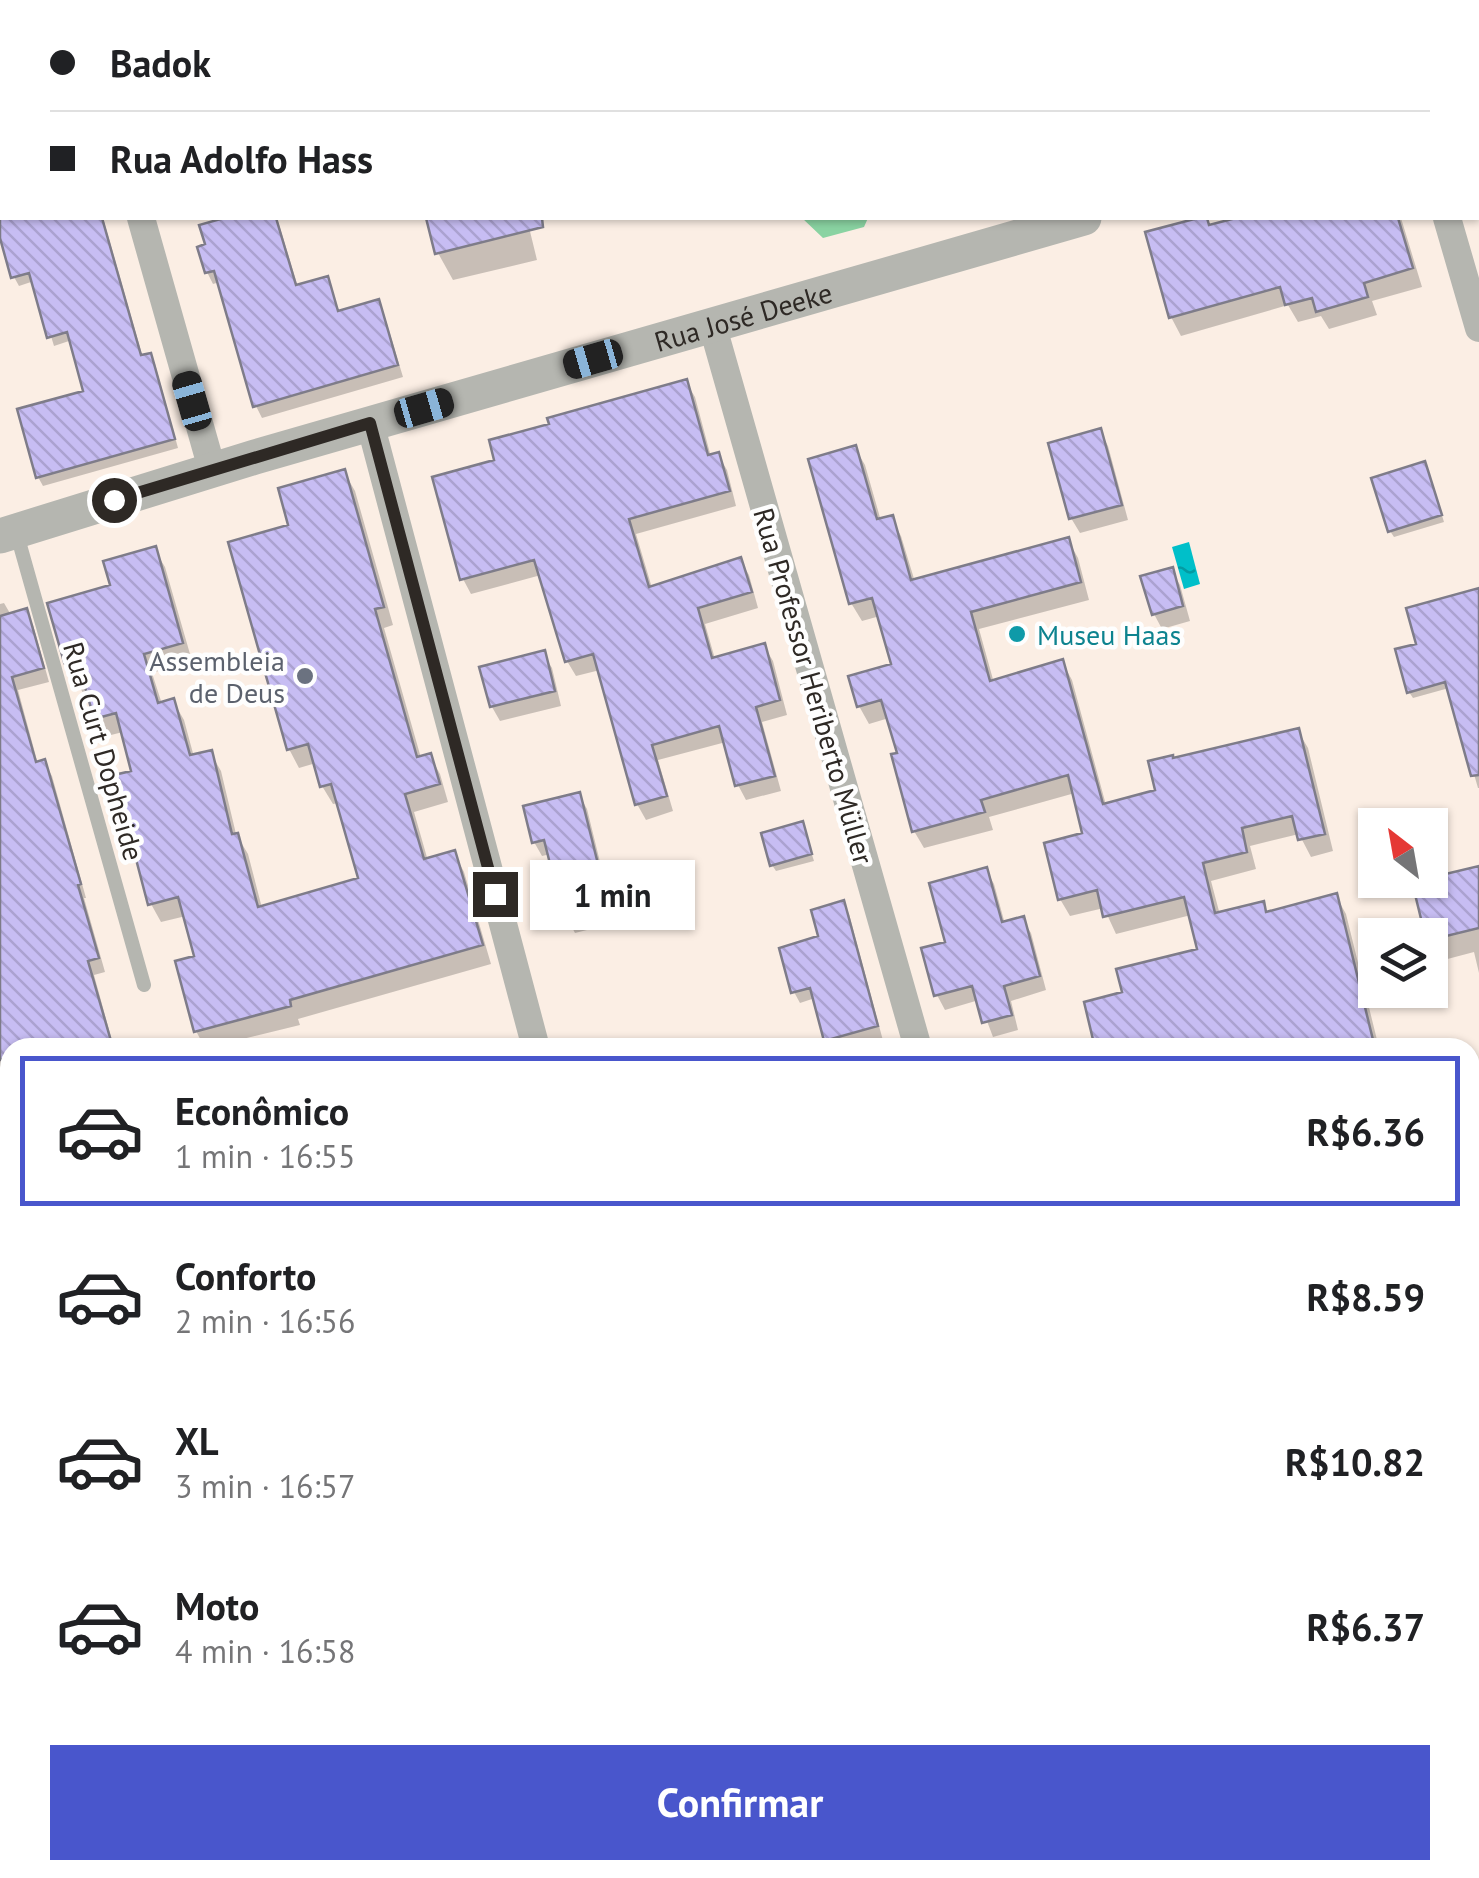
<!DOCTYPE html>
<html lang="pt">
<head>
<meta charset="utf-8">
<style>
	:root { --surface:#fff; --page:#f6f6f6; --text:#202124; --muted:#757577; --line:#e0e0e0; --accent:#4956cc }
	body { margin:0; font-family:"PT Sans",sans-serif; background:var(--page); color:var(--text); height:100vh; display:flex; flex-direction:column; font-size:38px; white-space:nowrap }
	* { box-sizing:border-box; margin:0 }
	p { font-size:32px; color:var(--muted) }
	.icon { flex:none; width:55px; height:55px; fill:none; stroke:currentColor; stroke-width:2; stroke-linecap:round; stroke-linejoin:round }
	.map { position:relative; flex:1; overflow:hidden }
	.sheet { position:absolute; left:0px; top:1038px; width:1480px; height:842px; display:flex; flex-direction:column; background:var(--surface); border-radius:30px 30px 0 0; box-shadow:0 2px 8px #0004 }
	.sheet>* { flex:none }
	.top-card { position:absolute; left:0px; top:0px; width:1480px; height:220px; box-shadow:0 2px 8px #0004; display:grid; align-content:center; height:220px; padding:0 50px; background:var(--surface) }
	.needle { width:65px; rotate:329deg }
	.controls { position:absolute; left:1358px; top:808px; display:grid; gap:20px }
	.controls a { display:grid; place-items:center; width:90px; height:90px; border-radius:0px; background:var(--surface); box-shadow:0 2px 8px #0004; font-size:50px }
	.end { position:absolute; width:45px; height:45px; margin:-22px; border:12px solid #2e2925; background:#fff; box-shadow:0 0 0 5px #fff }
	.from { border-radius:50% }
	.bubble { position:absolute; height:70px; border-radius:0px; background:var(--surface); box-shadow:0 2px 8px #0004; font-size:32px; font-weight:600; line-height:70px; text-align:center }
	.car { position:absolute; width:30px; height:60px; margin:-30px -15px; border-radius:12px; box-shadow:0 0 8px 2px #0007; background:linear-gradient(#222 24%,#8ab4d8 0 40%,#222 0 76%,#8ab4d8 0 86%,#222 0) }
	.top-card b { display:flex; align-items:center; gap:35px; height:95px; font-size:38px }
	.top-card b+b { border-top:2px solid var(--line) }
	.top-card i { width:25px; height:25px; background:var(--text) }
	ul { padding:18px 0 0; list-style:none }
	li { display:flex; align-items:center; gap:30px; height:150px; margin:0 20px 15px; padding:0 30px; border:5px solid transparent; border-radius:0px }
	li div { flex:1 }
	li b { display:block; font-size:38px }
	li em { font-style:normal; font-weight:600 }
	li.current { border-color:var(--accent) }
	li>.icon { width:90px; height:90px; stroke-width:1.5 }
	.button { display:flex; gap:20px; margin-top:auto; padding:20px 50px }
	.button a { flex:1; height:115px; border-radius:0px; background:var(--accent); color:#fff; font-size:40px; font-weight:600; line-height:115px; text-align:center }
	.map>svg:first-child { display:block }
</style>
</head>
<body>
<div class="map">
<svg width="1479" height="1878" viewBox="0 0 1479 1878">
	<defs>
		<pattern id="forest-firs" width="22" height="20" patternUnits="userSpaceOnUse" patternTransform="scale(2.5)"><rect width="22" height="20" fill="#8ad3a2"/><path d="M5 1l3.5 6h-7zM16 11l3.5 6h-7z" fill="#77b58b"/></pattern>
		<pattern id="water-ripples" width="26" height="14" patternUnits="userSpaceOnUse" patternTransform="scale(2.5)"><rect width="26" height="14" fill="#00bfc9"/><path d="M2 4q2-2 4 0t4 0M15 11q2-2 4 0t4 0" fill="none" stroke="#039ba3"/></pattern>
		<pattern id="building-back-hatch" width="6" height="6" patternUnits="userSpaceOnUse" patternTransform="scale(2.5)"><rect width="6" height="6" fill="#c7bdf3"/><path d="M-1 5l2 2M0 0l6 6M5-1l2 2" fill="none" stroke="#aba2d0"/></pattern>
	</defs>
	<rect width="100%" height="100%" fill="#fbeee4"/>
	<!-- forest -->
	<path fill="url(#forest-firs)" d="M614,0H1088L614,2Z
		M802,218H868L864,227L823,238Z
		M0,1770L10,1781V1870H63L78,1878H0Z"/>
	<!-- water -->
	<path fill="url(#water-ripples)" d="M1189,542L1200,584L1184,589L1172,547Z"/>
	<!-- shadow -->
	<path fill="#0003" d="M0,0L47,2H2V117Z
		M150,0H228L229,2H150Z
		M335,0H473V2H336Z
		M1320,0H1405V2H1321Z
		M1459,0H1479L1478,89V2Z
		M5,218H103L143,358L150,356L155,364L178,448L43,486L38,477L87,393L72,340L54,346L34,281L19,286L14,277L0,228V219Z
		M226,218H277L298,287L326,279L340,313L378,302L384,314L403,377L262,418L256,406L220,282L213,284L207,272L208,246Z
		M429,218H531L527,219L537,260L453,280L438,253Z
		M1245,218H1401L1422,287L1372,301L1377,315L1329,329L1321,316L1298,322L1288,305L1181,336L1171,317L1210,227Z
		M686,382L695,397L711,457L718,455L727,470L736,506L636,534L652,588L740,560L749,575L758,608L705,624L715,659L764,646L773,661L787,715L762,722L781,791L746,800L738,785L726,742L658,760L673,811L646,820L637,804L600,670L576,676L567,661L541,575L471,594L463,579L497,462Z
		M1100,431L1108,446L1128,520L1080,533L1071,518Z
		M855,448L865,465L881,521L891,518L901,536L915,582L1068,540L1078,558L1089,600L979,629L994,683L1062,662L1072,680L1106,805L1158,792L1173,761L1298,731L1308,748L1333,851L1311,857L1299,834L1250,846L1256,869L1211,881L1220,915L1263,904L1268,914L1336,896L1346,914L1379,1048H1097L1125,994L1200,951L1191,915L1116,934L1104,908L1070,916L1060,899L1085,834L1075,793L989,817L993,830L924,848L914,831L900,754L889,718L869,724L859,706L851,678L894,666L880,616L862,621L851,603L811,460Z
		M1428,470L1444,522L1394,537L1390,531Z
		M344,472L355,491L393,625L384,628L421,758L430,756L440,774L448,802L414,812L428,861L454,853L464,872L491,964L298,1019L300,1025L205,1048L196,1031L197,958L186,916L161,922L151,904L134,773L123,732L107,736L96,718L89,691L83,693L73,674L113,587L154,549L165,567L192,661L152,673L162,704L173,701L184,720L194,757L210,752L221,771L236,834L248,854L262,908L361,880L339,803L333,804L322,786L316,763L299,768L289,749L292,527Z
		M1171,570L1180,585L1190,621L1162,629L1154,614Z
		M1479,591V788H1478L1449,688L1413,698L1409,692L1419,646Z
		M4,603L11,615L26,611L33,625L49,682L18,690L38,764L44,762L52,776L86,898H84L105,972L94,975L114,1048H10V1272L4,1244L0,1245V604Z
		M543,653L552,668L561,706L500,721L492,707L482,669Z
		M579,795L587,809L615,923L575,933L567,918L551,854L542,856L534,842Z
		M802,824L814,861L776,871L772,865Z
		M1479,869V973L1474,952L1440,961L1430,943V935H1427Z
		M986,870L994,884L1005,924L1022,919L1031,933L1046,990L1011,1001L1018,1030L993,1037L979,1000L945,1010L937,995L948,944Z
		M843,903L849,914L885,1048H829L815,998L800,1003L794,992Z
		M1479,1101V1172L1470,1151V1103Z
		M1479,1261V1310L1470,1278V1263Z
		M1479,1505V1575L1470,1578V1507Z
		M10,1527V1563L6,1564L0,1548V1529Z
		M1479,1618V1684L1470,1662V1620Z
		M1479,1795V1875L1383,1878L1379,1870H1470V1798Z
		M100,1870H166L154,1878H106Z
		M217,1870H260L253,1878H226Z
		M297,1870H360L365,1878H292L290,1875Z
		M464,1870H483L488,1878H450L449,1874Z
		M772,1870H858L832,1878H774Z
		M1220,1870H1369L1336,1878H1221Z"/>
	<!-- building -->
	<path fill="url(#building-back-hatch)" stroke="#7e7c89" stroke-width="2.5" d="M0,218H102L141,355L151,353L175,439L36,478L17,409L83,391L67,332L47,338L29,273L11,278L0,238Z
		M224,218H276L296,285L328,276L338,311L379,299L398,365L253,407L214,271L205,273L197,247L205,244L199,225Z
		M426,218H542L543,227L435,254Z
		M1198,218H1207L1209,225L1236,218H1398L1413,268L1364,283L1368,297L1316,312L1312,298L1285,305L1280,287L1169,318L1145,232Z
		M687,379L708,455L719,452L730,491L629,519L649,587L741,557L752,592L698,608L712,658L765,643L780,700L756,707L775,776L735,786L719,726L652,745L667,796L635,805L593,654L565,662L534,560L460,580L432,477L494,460L489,440L549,424L547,418Z
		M1101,428L1122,505L1069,519L1048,443Z
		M856,445L877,519L893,515L911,580L1069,537L1081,582L971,612L990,681L1063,659L1103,804L1155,790L1148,761L1173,755V758L1299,728L1325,834L1298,840L1292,816L1242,828L1247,852L1203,863L1215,913L1264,901L1266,912L1337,893L1375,1048H1095L1084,1002L1122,992L1116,969L1197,949L1184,897L1103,917L1097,890L1058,900L1044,843L1082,833L1068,775L981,800L985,812L912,832L891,754L897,753L881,700L857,707L848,676L891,664L872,598L849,604L808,459Z
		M1425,461L1442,515L1388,532L1371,478Z
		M345,469L384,607L375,609L417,757L431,753L440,784L405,794L424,859L455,850L483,945L290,1000L291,1006L194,1032L175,961L194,956L178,897L148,905L114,775L131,771L116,713L94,719L81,672L70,675L64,662L47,603L110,585L103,561L156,546L183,643L144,654L158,703L174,698L190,755L212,750L232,834L238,833L258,907L358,878L331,784L320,787L308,744L287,750L228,542L288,525L278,488Z
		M1173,567L1183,606L1152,615L1140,576Z
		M1479,588V775L1471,776L1445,682L1407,693L1395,649L1416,644L1406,608Z
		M27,608L44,668L12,677L36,762L45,759L81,884L78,885L99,958L88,961L113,1048H10V1057L0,1060V616Z
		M545,650L555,691L490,707L479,667Z
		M580,792L609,908L564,919L544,840L532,843L523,806Z
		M803,821L812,854L770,866L761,833Z
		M1479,866V928L1430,940V935H1425L1412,882Z
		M987,867L1002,922L1024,916L1040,976L1004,986L1012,1015L982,1023L972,986L934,996L921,948L945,942L929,883Z
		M844,900L878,1026L824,1041L810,988L791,993L779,948L818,936L811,910Z"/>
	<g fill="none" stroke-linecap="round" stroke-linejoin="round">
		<!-- service -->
		<path stroke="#b5b6b0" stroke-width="14" d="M16,531L144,985"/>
		<!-- minor -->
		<path stroke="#b5b6b0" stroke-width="28" d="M82,0L83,2
			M1228,0L1229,2
			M141,218L212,469
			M1447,218L1479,328
			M712,324L918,1048
			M370,423L536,1048
			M0,1342L10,1352
			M0,1394L10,1388
			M1470,1737L1479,1734
			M388,1870L391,1878
			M922,1878L963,1870"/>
		<!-- tertiary -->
		<g stroke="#b5b6b0" stroke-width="35">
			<path d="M1478,106H1479"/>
			<path id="s1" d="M0,536L255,457L1084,218"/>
		</g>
	</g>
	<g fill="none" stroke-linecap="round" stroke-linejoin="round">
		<!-- route -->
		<path stroke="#2e2925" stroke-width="12" d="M114,500L370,423L495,894"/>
	</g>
	<!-- markers -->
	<circle fill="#0f9aa8" stroke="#fefefe" stroke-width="4" cx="1017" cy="634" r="10"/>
	<circle fill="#6b7280" stroke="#fefefe" stroke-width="4" cx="305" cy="676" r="10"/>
	<g text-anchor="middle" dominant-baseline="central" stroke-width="9" stroke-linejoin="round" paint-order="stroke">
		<!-- street labels -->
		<g font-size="28" fill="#2e2925" stroke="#fefefe">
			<text stroke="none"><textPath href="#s1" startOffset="775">Rua José Deeke</textPath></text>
			<text transform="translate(814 686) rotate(74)">Rua Professor Heriberto Müller</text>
			<text transform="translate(104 751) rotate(74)">Rua Curt Dopheide</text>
		</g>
		<!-- culture labels -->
		<g font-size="28" fill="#0d838f" stroke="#fefefe" text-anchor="start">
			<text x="1037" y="634">Museu Haas</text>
		</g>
		<!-- worship labels -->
		<g font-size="28" fill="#5b616d" stroke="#fefefe" text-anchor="end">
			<text x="285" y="660">Assembleia<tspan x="285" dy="32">de Deus</tspan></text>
		</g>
	</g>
</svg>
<div class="controls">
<a><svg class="needle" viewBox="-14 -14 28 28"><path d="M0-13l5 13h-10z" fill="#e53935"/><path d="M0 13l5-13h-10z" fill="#757577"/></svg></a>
<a><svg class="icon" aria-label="layers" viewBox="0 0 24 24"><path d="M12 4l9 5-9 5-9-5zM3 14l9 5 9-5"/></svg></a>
</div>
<i class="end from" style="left:114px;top:500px"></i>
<i class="end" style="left:495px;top:894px"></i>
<div class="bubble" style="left:530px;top:860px;width:165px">1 min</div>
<i class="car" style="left:593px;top:359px;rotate:254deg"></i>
<i class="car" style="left:192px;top:401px;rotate:344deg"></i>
<i class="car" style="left:424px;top:408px;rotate:74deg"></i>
<div class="top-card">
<b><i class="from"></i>Badok</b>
<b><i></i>Rua Adolfo Hass</b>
</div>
<section class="sheet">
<ul>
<li class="current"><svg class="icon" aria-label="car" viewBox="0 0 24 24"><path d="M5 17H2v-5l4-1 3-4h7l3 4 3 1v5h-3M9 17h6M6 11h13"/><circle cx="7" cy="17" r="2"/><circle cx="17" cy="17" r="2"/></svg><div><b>Econômico</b><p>1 min · 16:55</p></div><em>R$6.36</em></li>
<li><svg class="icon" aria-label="car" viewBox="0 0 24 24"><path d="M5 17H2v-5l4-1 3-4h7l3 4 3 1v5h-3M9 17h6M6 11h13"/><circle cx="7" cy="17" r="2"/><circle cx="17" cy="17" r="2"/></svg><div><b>Conforto</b><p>2 min · 16:56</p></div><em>R$8.59</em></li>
<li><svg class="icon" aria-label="car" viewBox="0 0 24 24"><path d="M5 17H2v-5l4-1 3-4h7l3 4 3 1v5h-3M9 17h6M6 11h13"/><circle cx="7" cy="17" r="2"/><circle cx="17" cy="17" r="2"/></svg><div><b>XL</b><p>3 min · 16:57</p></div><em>R$10.82</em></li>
<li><svg class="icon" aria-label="car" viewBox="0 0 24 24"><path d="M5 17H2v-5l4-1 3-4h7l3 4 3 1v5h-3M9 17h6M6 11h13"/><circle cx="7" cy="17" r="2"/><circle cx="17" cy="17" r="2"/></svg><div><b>Moto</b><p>4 min · 16:58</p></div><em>R$6.37</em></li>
</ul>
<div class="button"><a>Confirmar</a></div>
</section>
</div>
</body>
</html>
